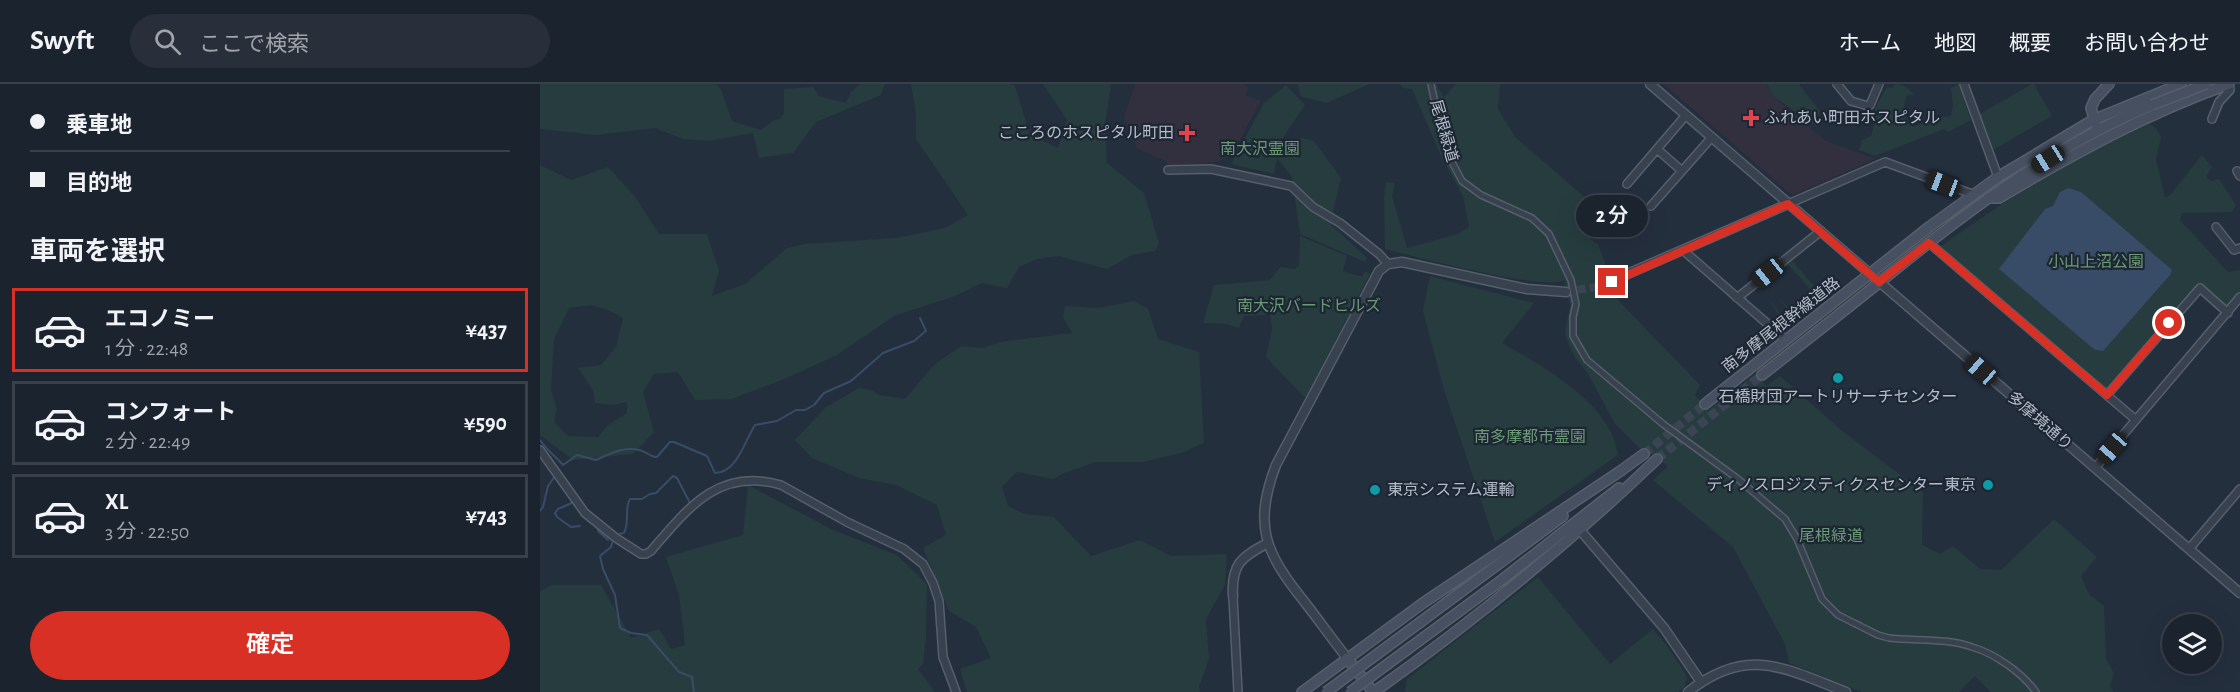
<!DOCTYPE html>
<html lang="ja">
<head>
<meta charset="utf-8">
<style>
	:root { --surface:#1b232e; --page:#282f3a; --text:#f1f3f6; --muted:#a0a4aa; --line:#39404a; --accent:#d93025 }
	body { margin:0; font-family:"Alegreya Sans","Noto Sans JP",sans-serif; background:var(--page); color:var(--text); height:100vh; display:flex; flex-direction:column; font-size:22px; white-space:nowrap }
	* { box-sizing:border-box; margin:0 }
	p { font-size:20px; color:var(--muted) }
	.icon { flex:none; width:33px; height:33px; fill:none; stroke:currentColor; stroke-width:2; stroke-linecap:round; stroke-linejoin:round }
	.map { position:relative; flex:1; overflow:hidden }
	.drawer { display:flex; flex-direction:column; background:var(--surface); width:540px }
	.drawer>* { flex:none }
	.top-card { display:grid; align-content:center; height:132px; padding:0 30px; background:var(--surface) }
	.fabs { position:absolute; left:1622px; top:530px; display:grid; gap:12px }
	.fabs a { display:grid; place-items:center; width:60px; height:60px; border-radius:50%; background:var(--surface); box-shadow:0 6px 24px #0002,0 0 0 2px var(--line); font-size:30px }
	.end { position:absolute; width:27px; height:27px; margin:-14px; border:8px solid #d93025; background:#fff; box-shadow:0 0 0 3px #fff }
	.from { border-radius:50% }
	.bubble { position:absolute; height:42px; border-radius:21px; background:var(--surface); box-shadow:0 6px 24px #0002,0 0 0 2px var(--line); font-size:20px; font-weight:600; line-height:42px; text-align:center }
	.car { position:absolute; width:18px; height:36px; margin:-18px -9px; border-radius:8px; box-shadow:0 0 4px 2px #0007; background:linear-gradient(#222 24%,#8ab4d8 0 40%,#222 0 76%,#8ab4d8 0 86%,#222 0) }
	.top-card b { display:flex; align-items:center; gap:21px; height:57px; font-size:22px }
	.top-card b+b { border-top:2px solid var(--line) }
	.top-card i { width:15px; height:15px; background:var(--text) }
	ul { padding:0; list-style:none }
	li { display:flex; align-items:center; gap:18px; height:84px; margin:0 12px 9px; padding:0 18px; border:3px solid var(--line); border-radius:0px }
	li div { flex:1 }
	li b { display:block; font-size:22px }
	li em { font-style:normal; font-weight:600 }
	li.current { border-color:var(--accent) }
	li>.icon { width:54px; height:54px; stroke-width:1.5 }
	h2 { padding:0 30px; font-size:27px; line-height:72px }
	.primary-button { display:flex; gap:12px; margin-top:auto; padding:12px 30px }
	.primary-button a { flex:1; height:69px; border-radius:36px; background:var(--accent); color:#fff; font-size:24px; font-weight:600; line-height:69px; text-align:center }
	header { display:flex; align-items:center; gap:36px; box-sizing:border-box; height:84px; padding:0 30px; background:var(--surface); border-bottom:2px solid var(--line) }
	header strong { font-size:28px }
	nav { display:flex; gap:33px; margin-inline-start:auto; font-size:21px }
	.search { width:420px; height:54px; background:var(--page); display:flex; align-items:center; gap:15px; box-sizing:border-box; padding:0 21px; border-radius:33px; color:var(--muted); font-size:22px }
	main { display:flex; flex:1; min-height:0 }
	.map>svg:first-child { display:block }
</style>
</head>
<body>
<header>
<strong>Swyft</strong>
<div class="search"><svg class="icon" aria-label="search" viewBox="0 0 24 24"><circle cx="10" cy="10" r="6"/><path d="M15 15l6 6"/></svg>ここで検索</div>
<nav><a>ホーム</a><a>地図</a><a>概要</a><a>お問い合わせ</a></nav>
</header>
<main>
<section class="drawer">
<div class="top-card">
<b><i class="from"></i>乗車地</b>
<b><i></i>目的地</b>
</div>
<h2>車両を選択</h2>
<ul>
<li class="current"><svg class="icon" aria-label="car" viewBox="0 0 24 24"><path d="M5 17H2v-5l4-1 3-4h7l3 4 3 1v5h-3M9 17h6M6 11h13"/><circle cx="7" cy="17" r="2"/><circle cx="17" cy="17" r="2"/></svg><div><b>エコノミー</b><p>1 分 · 22:48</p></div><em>¥437</em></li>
<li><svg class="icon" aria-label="car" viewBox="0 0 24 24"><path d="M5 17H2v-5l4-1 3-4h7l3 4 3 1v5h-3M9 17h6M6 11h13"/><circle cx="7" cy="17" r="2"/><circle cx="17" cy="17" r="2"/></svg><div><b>コンフォート</b><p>2 分 · 22:49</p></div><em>¥590</em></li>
<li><svg class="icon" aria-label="car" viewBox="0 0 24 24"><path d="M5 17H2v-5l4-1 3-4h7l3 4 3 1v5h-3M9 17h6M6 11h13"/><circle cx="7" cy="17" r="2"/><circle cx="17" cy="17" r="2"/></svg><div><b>XL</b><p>3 分 · 22:50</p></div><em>¥743</em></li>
</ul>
<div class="primary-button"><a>確定</a></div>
</section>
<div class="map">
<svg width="1700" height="608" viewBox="0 0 1700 608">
	<rect width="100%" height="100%" fill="#242f3e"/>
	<!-- medical -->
	<path fill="#32303f" d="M595,0H703L708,3L706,12L721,16L691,72L676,78L628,82L626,77L597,64L584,34Z
		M1124,0H1226L1233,12L1284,56L1335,75L1255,110H1251Z"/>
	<!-- green -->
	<path fill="#263c3f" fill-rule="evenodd" d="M0,0H176L181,5L192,37L221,46L234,36L240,35L244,29V5L273,3L279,12L306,19L311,8L320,0H345L341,11L276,38L253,69L219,74L213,49L168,57L143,55L115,44L56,51L0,45Z
		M371,0H469L475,2L490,51L518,64L527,36L503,0H571L565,42L567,79L604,109L619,159L615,167L592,171L567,185L519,172L497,175L479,183L467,204L442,199L415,212L354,232L297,271L242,296L192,315L155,316L138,288L114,290L103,308L114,348L93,370L33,376L0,351V81L31,96L68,83L96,114L119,150H167L179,187L172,212L205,200L247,164L265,160L356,154L405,144L428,131L376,55V30ZM51,221L68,226L83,234L76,263L61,281L38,284L54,308L55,319L73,321L87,318V329L68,341L58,353L28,352L14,338L17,325L11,306L14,255L29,224Z
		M758,0H830L786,19L760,12Z
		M860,0H896L904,13L916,0H960L958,25L976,54L1047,115L1045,118L1048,121L1041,128L1042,131L1051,156L1058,160L1070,193L1058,197L1056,200L1058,206L1063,209L1074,205L1075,213L1160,301L1155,311L1169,326L1216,289L1226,302L1240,292L1301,346L1383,408L1382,461L1400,470L1413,462L1440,485L1461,486L1514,435L1557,473L1541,492L1549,510L1564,522L1566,575L1574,589L1570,603L1574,608H1451L1435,592L1419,608H1322L1249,579L1245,560L1193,463L1113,396L1128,382L1112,369L1108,373L1075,340L1047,288L1036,275L1029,261L1025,249L1030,221L1024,196C1007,208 873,172 845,165L844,113L846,98L855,99L852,112L867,164L918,150L929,143L923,112L901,72L872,5L863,4Z
		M1227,0H1260V2L1280,27L1276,42L1233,12Z
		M1356,0C1364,0 1369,5 1374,10L1366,12C1363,26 1363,32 1373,43L1392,35L1411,32L1413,22L1411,4L1419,0L1431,36L1408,48L1404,45L1335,72L1319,66L1322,56L1331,52L1336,35L1335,24L1347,3L1352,4Z
		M1492,0H1494L1512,32L1453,66L1440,30Z
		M746,1L765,21L739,59L737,69L762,54L774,57L801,94L790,140L827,174L825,178L760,150L752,93L737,74L734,90L691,80L724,19Z
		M1609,40L1616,44L1621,53L1616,75L1625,114L1630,111L1662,71L1672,83L1666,93L1671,97L1679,95L1696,121L1692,128L1642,129L1640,136L1688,188L1700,186V212L1690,224L1686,223L1659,200L1568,304H1564L1401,165V162L1462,120L1530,78Z
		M760,152L807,172L803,187L822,193L825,187L830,190L766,313L763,312L726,273L732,245L730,228L726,231L704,232L699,244L687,240L663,239L674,201L730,196L740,183L755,185L759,182Z
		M1251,175L1283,213L1256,235L1235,210L1255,230L1276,212L1249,181L1207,212L1208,216L1236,239L1241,235L1228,214L1249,241L1240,246L1204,215L1205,211Z
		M890,192L994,219L962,259C1002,282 1049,307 1071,348C1074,355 1076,364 1078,371L955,458L904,306L883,227Z
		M594,217L608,225L618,255L659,268L664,359L641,369L603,378H556L524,389L513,395L477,388L462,403L468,422L484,430L514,433L551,472L600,456L631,472L687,470L685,501L666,535L669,575L659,603L660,608H427L420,585L451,574L436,543L409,527L383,464L406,451L397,421L356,401L319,394L272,374L255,356L286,323L319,304L331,306L339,311L365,315L394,281L421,262L443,264L460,258L532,249L523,233L525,222L559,224Z
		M208,401L293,446L357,471L387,500L386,553L383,580L378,585L395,608H0V507L12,501H61L91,554L119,545L131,565L145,561L139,511L126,473L203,451Z
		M998,493L1070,580L1113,545L1128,563L1147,592L1145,603L1138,608H865L867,595Z"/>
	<!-- water -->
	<path fill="#394c67" d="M1528,104L1541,108L1632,186L1630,191L1563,267L1555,266L1459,185L1505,125L1513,122L1520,108Z"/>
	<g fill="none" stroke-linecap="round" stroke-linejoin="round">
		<!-- stream -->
		<path stroke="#394c67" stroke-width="2" d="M0,356C7,366 15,372 23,381L37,371L56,376C69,370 84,362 99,366C106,367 110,373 117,373L130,358H134L167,372L175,389C197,389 205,356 215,341L237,337L256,326H265L274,321L284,309L311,297L343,269L374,257L386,247L380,234
			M34,418L18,425L15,429L17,433L31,443L40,442
			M0,427L3,423L8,402L15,392
			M59,443L58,447L68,456
			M79,450L84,449C90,438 84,424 90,415H102L110,410L116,409L133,392L137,394L150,419
			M72,459L71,463L60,472L63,485L75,511L80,544L91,549L107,551L139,588L152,593L154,608"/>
		<!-- tertiary-tunnel -->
		<path stroke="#3a4453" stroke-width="8" stroke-dasharray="8 4" stroke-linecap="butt" d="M1026,208L1060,202"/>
		<!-- secondary-tunnel -->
		<path stroke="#3a4453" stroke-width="9" stroke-dasharray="9 4.5" stroke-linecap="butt" d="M1104,370L1165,320
			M1117,375L1222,291"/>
		<defs>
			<path id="pedestrian" d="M891,0L901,48L913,80L922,97L941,111L992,134L1009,150L1031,196L1036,220L1033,233V252L1047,276L1123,340L1198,395L1245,435L1257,455L1282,515L1298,531L1338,551L1349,554C1376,557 1407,554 1432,563C1456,570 1482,589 1496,608"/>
			<path id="minor" d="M1297,0L1311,17L1328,22L1330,21L1339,0
				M1424,0L1458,93
				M1672,35L1679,18L1690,6L1689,0
				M1117,65L1142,87
				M628,86L671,85L751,102L773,123L800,139L839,170L848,180
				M1697,87L1700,92
				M1087,100L1146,31
				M1248,120L1345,78L1432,110
				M1111,122L1172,53
				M1676,143L1694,166L1700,164
				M1389,159L1596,336
				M1144,167L1246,256
				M1197,214L1281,147
				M1567,311L1660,204L1688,229
				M0,366L45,429L76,454L101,470H106L111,467C147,425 178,383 241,401L307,438L364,465L383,480L393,499L399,517L403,573L416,608
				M1555,384L1700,213
				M1649,465L1700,405
				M693,513L698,608"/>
			<path id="tertiary" d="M1110,0L1700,509
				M1060,202L1248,120
				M1040,446L1124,544L1161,598
				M693,513C691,480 701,473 728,459
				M807,574C792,555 778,535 763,516C725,468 713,441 736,381L839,187L848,180L862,178L987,205L1026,208
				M1148,608C1207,561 1244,584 1306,608"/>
			<path id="secondary" d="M1556,41L1551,24L1555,15L1569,0
				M1448,114H1459C1533,70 1607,29 1689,0
				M1222,291C1265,257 1308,224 1351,189C1431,124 1516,61 1612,21
				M1165,320L1389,143L1458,93L1553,36L1641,0
				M1079,388L1104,370
				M859,554L1023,432
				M868,565L963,495L1079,404
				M807,574L833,608
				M762,608L883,519L1082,386
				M834,608C934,537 1029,459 1117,375"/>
		</defs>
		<!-- pedestrian casing -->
		<use href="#pedestrian" stroke="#565f6c" stroke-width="8"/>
		<!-- minor casing -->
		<use href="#minor" stroke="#565f6c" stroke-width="10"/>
		<!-- tertiary casing -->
		<use href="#tertiary" stroke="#565f6c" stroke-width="11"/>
		<!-- secondary casing -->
		<use href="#secondary" stroke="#565f6c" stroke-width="12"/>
		<!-- pedestrian -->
		<use href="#pedestrian" stroke="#38414e" stroke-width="5"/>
		<!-- minor -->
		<use href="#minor" stroke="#38414e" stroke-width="7"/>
		<!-- tertiary -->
		<use href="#tertiary" stroke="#38414e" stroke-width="8"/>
		<!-- secondary -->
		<use href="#secondary" stroke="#465061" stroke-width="9"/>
		<defs>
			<path id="secondary-bridge" d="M1612,21L1666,0
				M786,608L859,554
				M810,608L868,565"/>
		</defs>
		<!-- secondary-bridge casing -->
		<use href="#secondary-bridge" stroke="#565f6c" stroke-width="12" stroke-linecap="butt"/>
		<!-- secondary-bridge -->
		<use href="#secondary-bridge" stroke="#465061" stroke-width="9"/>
	</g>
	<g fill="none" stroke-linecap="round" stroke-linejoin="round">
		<!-- route -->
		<path stroke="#d93025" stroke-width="8" d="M1072,198L1248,120L1339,198L1389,159L1567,311L1629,239"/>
	</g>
	<!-- markers -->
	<g fill="#e0444e" stroke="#1d2633" stroke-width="2">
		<path d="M1208 25h6v6h6v6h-6v6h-6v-6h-6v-6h6z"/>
		<path d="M644 40h6v6h6v6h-6v6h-6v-6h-6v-6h6z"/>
	</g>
	<g fill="#0f9aa8" stroke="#1d2633" stroke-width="2">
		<circle cx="1298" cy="294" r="6"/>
		<circle cx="1448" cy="401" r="6"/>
		<circle cx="835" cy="406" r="6"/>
	</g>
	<g text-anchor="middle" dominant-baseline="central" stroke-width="4.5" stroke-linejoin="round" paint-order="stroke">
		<!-- poi labels -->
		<g font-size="16" fill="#b4bcc9" stroke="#1d2633" text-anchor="start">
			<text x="1224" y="34">ふれあい町田ホスピタル</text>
			<text x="634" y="49" text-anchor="end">こころのホスピタル町田</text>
			<text x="1298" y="313" text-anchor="middle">石橋財団アートリサーチセンター</text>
			<text x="1436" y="401" text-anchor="end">ディノスロジスティクスセンター東京</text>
			<text x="847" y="406">東京システム運輸</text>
		</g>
		<!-- street labels -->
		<g font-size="16" fill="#b4bcc9" stroke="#1d2633">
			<text transform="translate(904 47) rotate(74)">尾根緑道</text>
			<text transform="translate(1241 241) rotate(-38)">南多摩尾根幹線道路</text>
			<text transform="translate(1500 337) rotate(41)">多摩境通り</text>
		</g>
		<!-- park labels -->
		<g font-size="16" fill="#6b9a76" stroke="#1d2633">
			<text x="720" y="65">南大沢霊園</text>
			<text x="1556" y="178">小山上沼公園</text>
			<text x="769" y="222">南大沢バードヒルズ</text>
			<text x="990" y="353">南多摩都市霊園</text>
			<text x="1291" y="452">尾根緑道</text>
		</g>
	</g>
</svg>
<div class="fabs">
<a><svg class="icon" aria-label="layers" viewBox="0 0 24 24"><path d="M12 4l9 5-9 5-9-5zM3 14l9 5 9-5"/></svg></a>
</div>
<i class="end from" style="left:1629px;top:239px"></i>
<i class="end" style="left:1072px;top:198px"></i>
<div class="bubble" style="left:1036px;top:111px;width:72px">2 分</div>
<i class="car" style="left:1508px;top:75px;rotate:238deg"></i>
<i class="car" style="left:1403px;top:100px;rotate:291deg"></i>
<i class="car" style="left:1228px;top:189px;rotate:231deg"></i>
<i class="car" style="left:1441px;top:286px;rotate:311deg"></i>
<i class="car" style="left:1572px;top:364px;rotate:221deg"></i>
</div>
</main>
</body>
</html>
